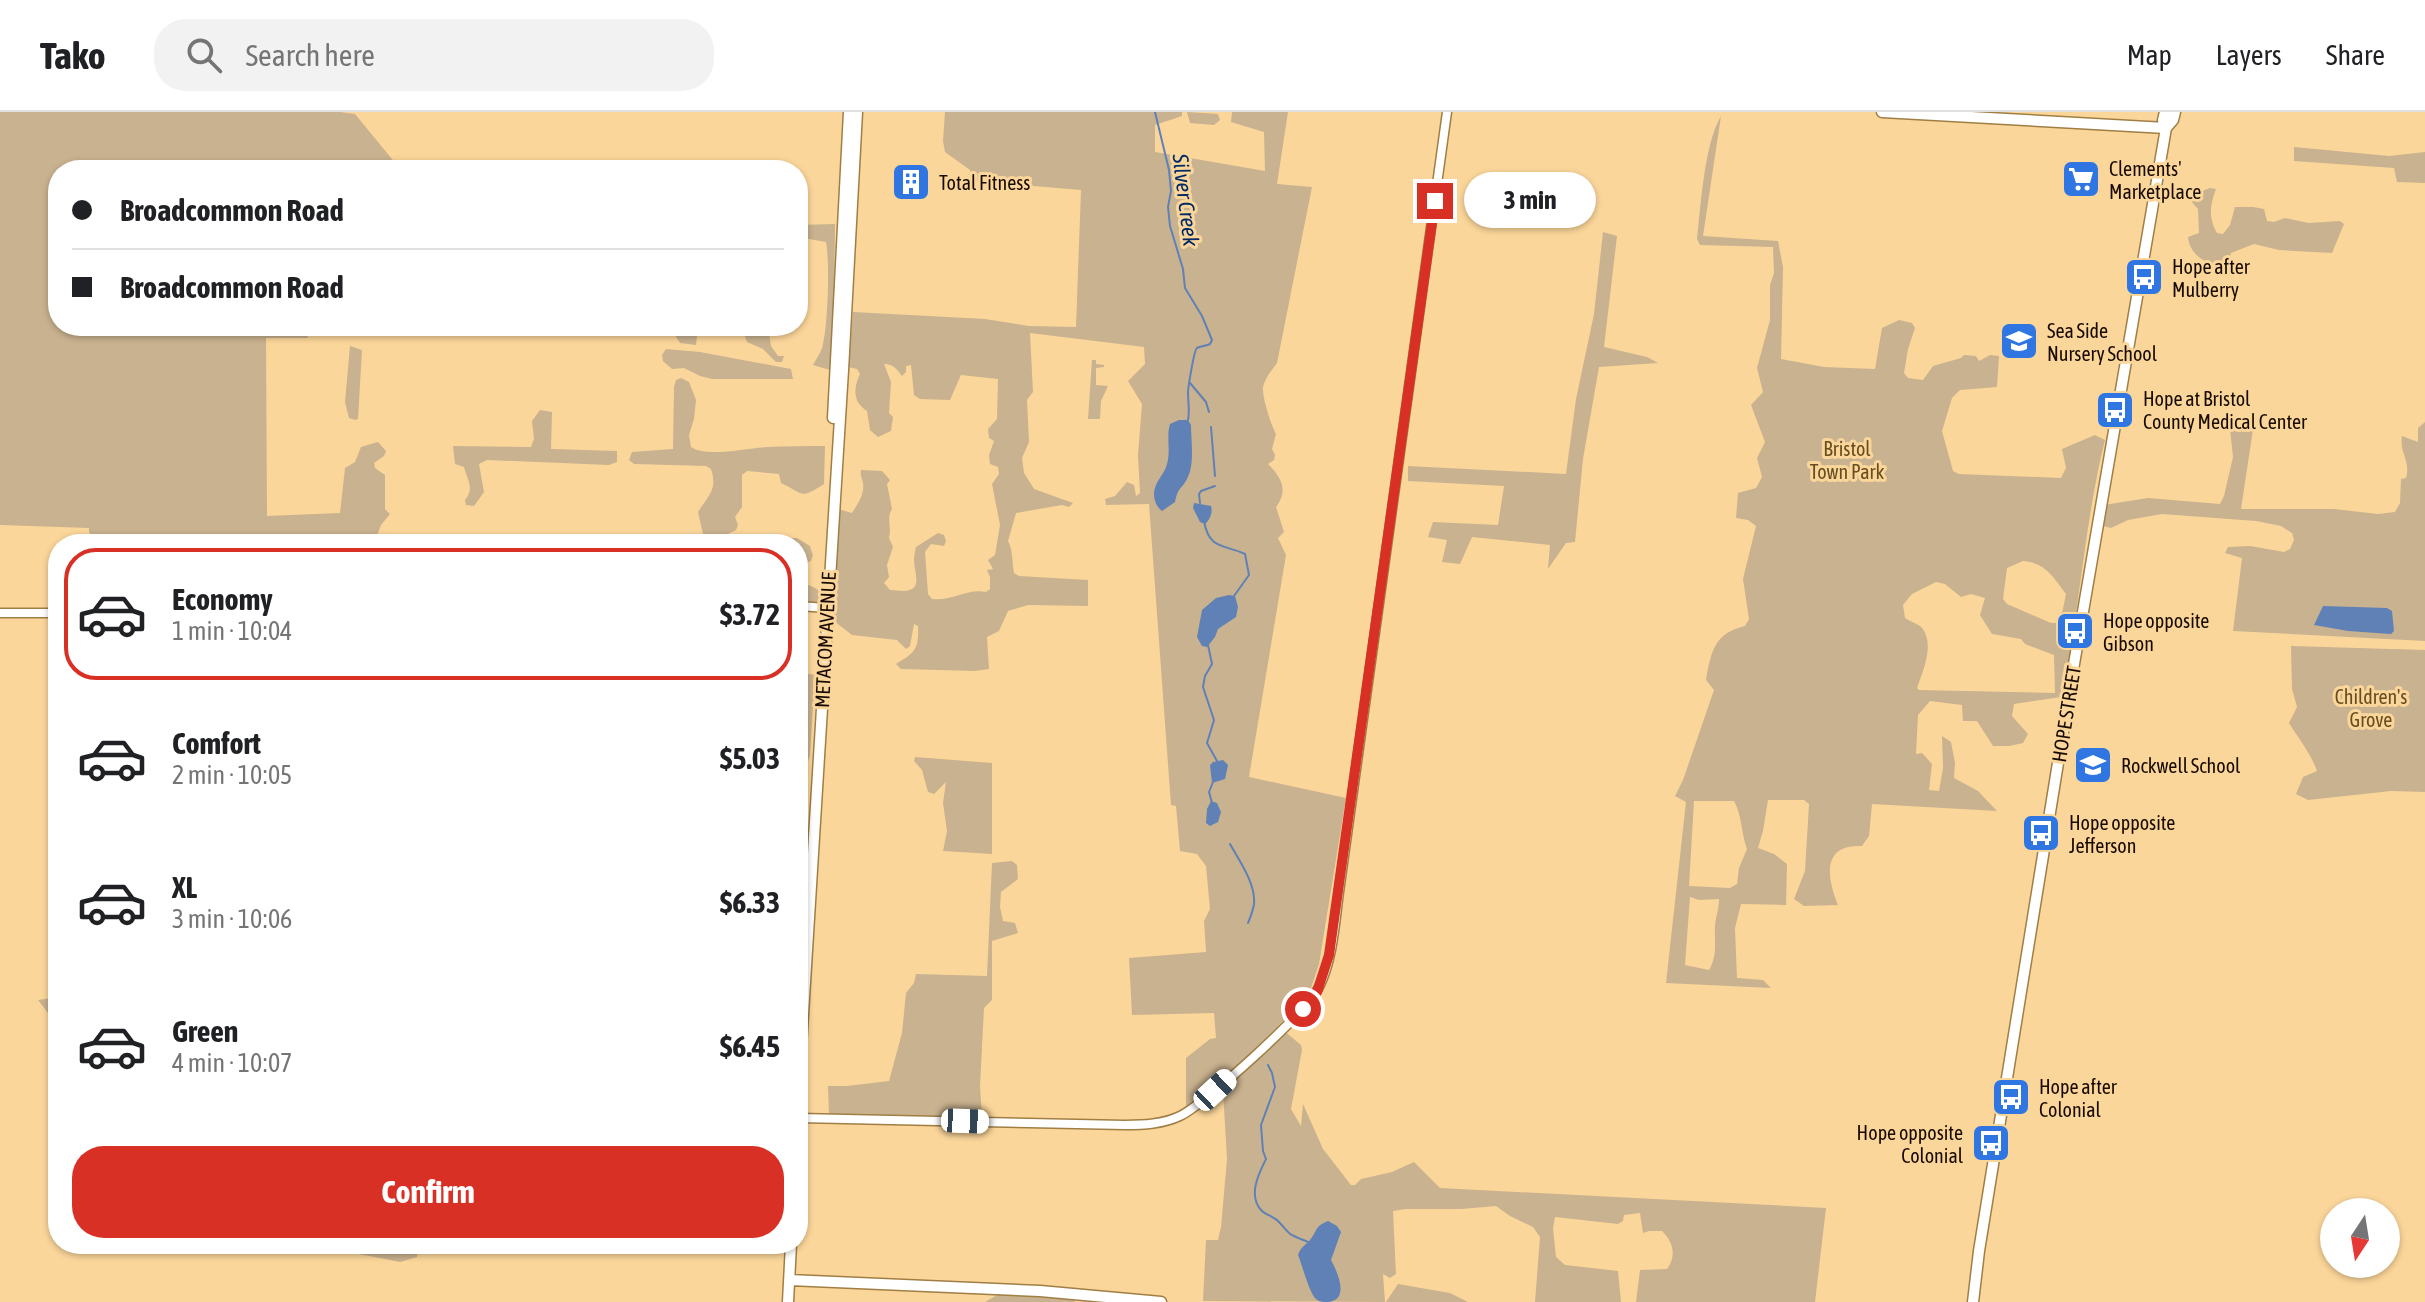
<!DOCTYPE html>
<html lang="en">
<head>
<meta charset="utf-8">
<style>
	:root { --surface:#fff; --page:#f2f2f2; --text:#202124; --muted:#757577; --line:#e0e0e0; --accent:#d93025 }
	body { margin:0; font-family:"Asap Condensed",sans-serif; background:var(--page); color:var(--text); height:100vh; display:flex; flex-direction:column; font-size:30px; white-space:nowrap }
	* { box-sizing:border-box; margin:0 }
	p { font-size:26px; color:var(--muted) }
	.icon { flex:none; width:44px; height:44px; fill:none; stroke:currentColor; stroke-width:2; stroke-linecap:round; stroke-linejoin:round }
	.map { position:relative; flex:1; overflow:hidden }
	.side { position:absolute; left:48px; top:422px; width:760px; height:720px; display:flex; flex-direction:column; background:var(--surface); border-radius:32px; box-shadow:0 2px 6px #0004 }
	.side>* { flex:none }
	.guide { position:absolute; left:48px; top:48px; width:760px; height:176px; border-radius:32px; box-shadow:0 2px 6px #0004; display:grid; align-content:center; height:176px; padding:0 24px; background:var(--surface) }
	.needle { width:52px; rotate:192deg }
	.controls { position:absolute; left:2320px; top:1086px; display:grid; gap:16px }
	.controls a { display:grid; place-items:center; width:80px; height:80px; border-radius:50%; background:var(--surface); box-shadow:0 2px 6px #0004; font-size:40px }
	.end { position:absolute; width:36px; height:36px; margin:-18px; border:10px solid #d93025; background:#fff; box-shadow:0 0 0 4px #fff }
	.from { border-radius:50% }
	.bubble { position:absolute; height:56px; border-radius:28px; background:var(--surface); box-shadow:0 2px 6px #0004; font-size:26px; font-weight:700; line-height:56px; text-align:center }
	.car { position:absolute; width:24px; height:48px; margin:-24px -12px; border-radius:10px; box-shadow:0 0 6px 2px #0007; background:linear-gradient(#fff 24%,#345 0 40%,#fff 0 76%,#345 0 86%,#fff 0) }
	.guide b { display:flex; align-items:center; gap:28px; height:76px; font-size:30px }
	.guide b+b { border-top:2px solid var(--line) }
	.guide i { width:20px; height:20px; background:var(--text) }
	ul { padding:14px 0 0; list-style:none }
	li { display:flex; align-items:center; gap:24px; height:132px; margin:0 16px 12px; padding:0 8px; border:4px solid transparent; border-radius:32px }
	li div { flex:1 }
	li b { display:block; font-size:30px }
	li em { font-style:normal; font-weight:700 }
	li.current { border-color:var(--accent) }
	li>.icon { width:72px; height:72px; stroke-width:1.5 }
	.cta { display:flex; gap:16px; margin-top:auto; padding:16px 24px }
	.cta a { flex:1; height:92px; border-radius:32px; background:var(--accent); color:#fff; font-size:32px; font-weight:700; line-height:92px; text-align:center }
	header { display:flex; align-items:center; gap:48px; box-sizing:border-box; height:112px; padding:0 40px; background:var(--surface); border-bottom:2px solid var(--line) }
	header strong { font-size:38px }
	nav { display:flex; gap:44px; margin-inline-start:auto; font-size:28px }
	.search { width:560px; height:72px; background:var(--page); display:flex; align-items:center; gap:20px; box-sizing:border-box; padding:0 28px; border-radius:32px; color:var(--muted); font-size:30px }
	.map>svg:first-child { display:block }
</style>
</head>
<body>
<header>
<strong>Tako</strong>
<div class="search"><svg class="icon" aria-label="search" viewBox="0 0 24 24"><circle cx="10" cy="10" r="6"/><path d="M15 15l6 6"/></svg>Search here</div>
<nav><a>Map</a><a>Layers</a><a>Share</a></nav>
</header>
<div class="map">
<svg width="2425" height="1190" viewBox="0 0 2425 1190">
	<rect width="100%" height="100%" fill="#fbd69a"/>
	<!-- green -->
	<path fill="#c9b28f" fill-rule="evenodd" d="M0,0H340L355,2L401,58H58V214H305L308,226H266L267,404L340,401L345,356L355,350L361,335L378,330L386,339L384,344L374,351L375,356L385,363V397L390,402L381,413L374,432H323L307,425L300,432H96L89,420V416L0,413Z
		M945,0H1182V4L1155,13V40L1265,59L1264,20L1231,10L1232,0H1288L1277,72L1312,75L1277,251C1272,258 1265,266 1263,275C1262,285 1271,313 1276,322L1272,337L1275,343L1274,348L1268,352C1281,365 1289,378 1276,395L1284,420L1278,426L1286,443L1249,665L1346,686L1319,852L1309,882L1278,914L1301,933L1302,938L1291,997L1301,1014L1303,992L1323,1037L1351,1073H1355L1361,1067L1392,1060L1414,1050L1440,1076L1826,1096L1815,1190H1636L1640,1158L1667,1157C1677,1143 1673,1130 1662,1119H1649L1643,1121L1640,1101L1624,1103L1623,1109L1618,1112L1555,1105L1553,1116L1556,1145L1565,1153L1618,1159L1621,1190H1535L1540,1125L1533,1115L1510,1104L1496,1094L1461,1097H1406L1393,1099L1396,1162L1390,1166L1383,1162L1385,1190L1203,1189L1206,1128H1218L1221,1115L1227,1047L1223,979L1213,973L1186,996V946L1210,927L1216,926L1214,901L1132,903L1129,846L1206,840L1204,809L1210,797L1206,754L1197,742L1180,739L1176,694L1171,693L1149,392L1106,393L1105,387L1115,384L1127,370L1134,373L1136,384L1140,381L1138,343L1142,292L1128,269L1145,252L1144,235L1030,221L1033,280L1027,288L1029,330L1022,346L1024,361L1034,377L1073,391L1069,395L1062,393L1016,401L1008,429C1013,438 1012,450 1014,461L1019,464L1088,468V494L1028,493L1008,499L999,519L987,525L989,557L975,559L901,557L896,552C915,541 919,537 918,514L914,512L910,534L906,537L897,528L852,523L834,509L838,397L852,401C857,393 865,382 863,371C862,367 860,363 861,358L882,359L890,368L887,372L892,397C886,406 892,415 889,426L893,435L887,453L889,465L884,471L890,478C894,478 899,479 903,479C924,479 914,460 914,448C914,444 915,439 916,435L938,421L944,423L946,429L944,434L931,432L925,440L928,482L932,487C953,489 968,476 986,480L990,477V465L987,458L993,457L988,448L995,443L1000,413L992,372L999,362L998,355L990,352L989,343L994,329L989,326L988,317L997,307L998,267L961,263L950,288L920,287L914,283L911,253L906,254V260L902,264C896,256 893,252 884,252L891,270L889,301L893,305L891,319L878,325L870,318L867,299C853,290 853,277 860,262L857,257L848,255L853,200L985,207L1029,214L1076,215L1081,78L973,69L970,58L945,40L943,29Z
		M1187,0L1218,2L1220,8L1214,13L1190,11Z
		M1721,4L1703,124L1778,129L1783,155L1781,247L1824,255L1875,257L1882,216L1899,208L1912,211L1915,216L1908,237L1904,261L1908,266L1923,268L1933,254L1961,246L1964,243L1976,244L1979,249L1990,243L1999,244L1997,275L1960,278L1952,286L1942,319L1953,359L1959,362L2061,366L2066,356L2062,337L2095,323L2105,328C2084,412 2080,500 2061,585L2014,592L2012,604L2028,622L2023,631L2009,634H1993L1977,609H1963L1962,593L1930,589L1918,603L1916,642L1922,641L1932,652L1929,678L1939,679L1943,656L1942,624L1951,630L1955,651L1954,666L1978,679L1997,699L1872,692L1869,724L1862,734C1821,732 1827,766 1838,793L1804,794L1794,787L1805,759L1809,692L1804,688H1768L1763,719L1758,736L1774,742L1787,752L1786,793L1741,792L1735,816L1737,866L1763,868L1771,876L1666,871L1686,690L1675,684L1683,668L1714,578L1706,568C1711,540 1714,521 1745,514L1749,507L1743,467L1756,414L1748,408L1736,406L1738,381L1756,376L1762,365L1757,346L1765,330L1751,293L1763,280L1757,256L1770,208V173L1774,161L1773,135L1700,133L1697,127C1701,93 1704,33 1721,4ZM2023,449C2045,450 2054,466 2066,482L2061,506L2057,511H2051L2007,492L2003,487L2007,456ZM1936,470L1945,472L1961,485L1971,482L1985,486L1980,503L1992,522L2021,527L2025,532L2054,543L2055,581L1919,578L1917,576C1923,559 1935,533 1922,516C1918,511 1910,510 1905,506L1903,493L1912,482ZM1694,689H1734C1742,703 1741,721 1747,737L1739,756L1737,772L1730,776L1689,774ZM1690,785L1699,788L1719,787C1719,797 1716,804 1715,813C1714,830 1718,842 1709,858L1685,853Z
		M2294,35L2389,44L2425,40V71L2397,70L2394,56L2294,49Z
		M2210,76L2216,77C2210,93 2208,105 2217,121L2223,122L2230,113L2235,95H2253L2264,97L2267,109L2274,110L2285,106L2309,111L2340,109L2344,112L2332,141L2279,138L2254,132L2231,141L2228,152L2221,155C2205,151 2190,143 2188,125L2199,121L2198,97L2190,88L2193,83Z
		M835,112L833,259L813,253C816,247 820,242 822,236C828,216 830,151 826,130L798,125V113Z
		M1603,120L1617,124L1604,235L1647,245L1658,251L1599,255L1583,347L1575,430L1566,431L1548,457L1550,433L1472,425L1460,452L1442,450L1447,428L1428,425L1433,410L1498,413L1504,374L1408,369V354L1566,362L1576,287L1594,202Z
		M669,214H698L696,233L680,231Z
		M741,214H768L771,234L778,244H784L782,250H776L763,237L747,230Z
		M350,234L362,238L358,307L355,308L349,306L345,290Z
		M666,237L700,240L791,257L793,267H712L700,264L684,256L672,257L663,249L662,243Z
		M1092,248H1096V252L1104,253V255L1096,256V273L1108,274L1101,289L1100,307H1088Z
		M681,266L689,270L696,288L694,307L689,323L691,335C707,346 747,336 767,335C786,334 806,334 825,334L824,372C799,388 805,382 781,371L779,362L747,359L742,363V395L735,405L738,413L736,418L728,422L718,432L705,431L698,400C708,384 718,378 711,357L706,354L634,352L629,348L632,340L673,337L674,275L676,268Z
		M540,298L552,300L551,337L617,339V350L609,353L487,348L479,352L484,380L474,394L466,393L465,388C475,376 467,368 464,355L455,352L453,334L531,335L534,327L532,309Z
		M2425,310V529L2233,519L2242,446L2225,441L2228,435L2250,434L2284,440L2290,437L2294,428L2292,421L2281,414L2256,409L2162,402L2128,408L2111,416L2103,414L2104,393L2148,386L2220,392L2224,384L2233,345L2230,317L2254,311L2241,397H2334L2378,402L2395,400L2400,391L2401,367L2406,366C2411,348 2399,341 2402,324L2418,330V316Z
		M788,426H797L810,434L813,443L811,449L798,455V432H777Z
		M798,463L801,472C810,473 817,475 822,483L818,491L806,494L798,489Z
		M2291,534L2425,538V680L2391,679L2308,688L2296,682L2303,665L2317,659C2311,642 2299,627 2289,611L2297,595L2292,577Z
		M798,560L815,563L810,644L808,649L798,647Z
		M915,645L992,651V742L943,739L947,719L943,691L946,670L934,682L928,680L922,658L914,649Z
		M1012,749L1017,753L1018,767L1001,780L1000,795L1003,809L1015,811L1018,821L992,829V888L984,896L980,974L982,1006L829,1003L828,974H847L889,969L902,921L906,881L914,871L916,862L987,864L992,751Z
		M58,885V921L54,909L38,888Z
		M274,1132H419L417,1145L400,1150L334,1137L316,1138L292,1133L280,1137Z
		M1398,1172L1450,1181L1468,1190H1386Z
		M999,1182L1074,1185L1075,1190H985Z"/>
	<!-- water -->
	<path fill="#6081b5" d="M1179,308H1188L1191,313C1191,330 1195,352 1187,367C1181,378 1178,375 1175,390L1162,399C1157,395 1154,389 1154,382C1154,370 1165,362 1167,352C1171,338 1166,325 1170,312Z
		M1194,391L1211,394C1213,400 1210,408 1205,412L1200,410L1193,396Z
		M1229,483L1235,484L1238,495L1236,505L1218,517L1215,525L1207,535L1202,534L1197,525L1202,498L1216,486Z
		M2323,494L2387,496L2392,499L2394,519L2391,522L2348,519L2314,513Z
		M1223,648L1228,653L1225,667L1212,671L1210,653L1213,650Z
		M1211,689L1217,691L1221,700L1218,710L1210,714L1206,711L1207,697Z
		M1328,1109L1337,1114L1341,1120L1331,1148C1337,1159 1351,1189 1327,1190C1323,1190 1318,1190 1315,1186C1309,1179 1302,1153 1298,1143C1301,1134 1305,1134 1310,1128C1318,1118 1314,1115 1328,1109Z"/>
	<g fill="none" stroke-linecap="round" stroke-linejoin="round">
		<!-- stream -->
		<path stroke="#6081b5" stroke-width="2" d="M1155,0L1169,58L1171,79L1168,95L1170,114L1183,157L1185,176L1202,204L1212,228L1210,232C1206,234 1201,234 1197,236C1194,238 1188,276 1188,281C1188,291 1190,299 1188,308
			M1190,271L1206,290L1209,300
			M1211,315L1215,364
			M1200,391L1199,382L1201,379L1215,374
			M1204,409C1209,438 1224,432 1245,442L1249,463L1234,484
			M1208,533L1212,552L1205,564L1203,575L1214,608L1207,631L1217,649
			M1212,691L1209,680L1213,670
			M1230,732C1239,748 1256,772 1254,792C1253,799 1250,806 1248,811
			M1268,953L1272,961L1275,975L1261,1013L1263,1039L1266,1047C1259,1061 1247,1084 1262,1099C1266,1103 1273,1104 1278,1109C1293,1125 1286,1121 1308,1130"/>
		<defs>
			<path id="minor" d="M798,494L827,496
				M0,501H58
				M799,1006L1125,1013C1144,1013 1163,1012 1180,1004C1205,992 1307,900 1319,875C1334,845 1335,806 1340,773L1447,0"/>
			<path id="major" d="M1882,0L2166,16
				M2166,16L2173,8L2175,0
				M833,306L849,0
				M798,1017L800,951L843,258L857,0
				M789,1168L1040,1179L1161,1190
				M788,1190L791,1132
				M1973,1190L1979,1139L2074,552L2166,16L2163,8L2165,0"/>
		</defs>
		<!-- minor casing -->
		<use href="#minor" stroke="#a07e44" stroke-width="11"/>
		<!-- major casing -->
		<use href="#major" stroke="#a07e44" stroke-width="13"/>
		<!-- minor -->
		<use href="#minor" stroke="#fff" stroke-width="8"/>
		<!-- major -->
		<use href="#major" stroke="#fff" stroke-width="10"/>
	</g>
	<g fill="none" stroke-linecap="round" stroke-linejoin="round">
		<!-- route -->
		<path stroke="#d93025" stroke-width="10" d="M1303,897L1317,880L1329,843L1435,89"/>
	</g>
	<!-- icons -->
	<defs>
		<symbol id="supermarket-square" viewBox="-11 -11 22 22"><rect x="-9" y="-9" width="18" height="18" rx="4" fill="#2f76e3" stroke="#fbd69a"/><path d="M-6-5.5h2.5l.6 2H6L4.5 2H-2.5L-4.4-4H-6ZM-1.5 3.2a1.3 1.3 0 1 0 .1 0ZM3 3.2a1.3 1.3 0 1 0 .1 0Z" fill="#fff"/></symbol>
		<symbol id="building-square" viewBox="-11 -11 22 22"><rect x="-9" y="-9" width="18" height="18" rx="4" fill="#2f76e3" stroke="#fbd69a"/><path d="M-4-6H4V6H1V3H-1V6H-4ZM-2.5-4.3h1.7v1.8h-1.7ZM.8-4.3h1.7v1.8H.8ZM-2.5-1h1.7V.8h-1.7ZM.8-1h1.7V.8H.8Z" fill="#fff"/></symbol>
		<symbol id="bus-square" viewBox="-11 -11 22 22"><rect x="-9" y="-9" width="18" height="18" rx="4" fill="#2f76e3" stroke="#fbd69a"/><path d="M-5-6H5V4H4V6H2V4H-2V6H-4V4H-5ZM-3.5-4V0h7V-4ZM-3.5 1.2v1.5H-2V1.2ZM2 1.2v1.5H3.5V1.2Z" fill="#fff"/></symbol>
		<symbol id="school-square" viewBox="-11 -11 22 22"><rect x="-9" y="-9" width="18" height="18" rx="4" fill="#2f76e3" stroke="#fbd69a"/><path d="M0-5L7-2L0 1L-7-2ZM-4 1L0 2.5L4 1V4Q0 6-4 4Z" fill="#fff"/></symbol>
	</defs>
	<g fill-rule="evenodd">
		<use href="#supermarket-square" x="2059" y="45" width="44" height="44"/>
		<use href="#building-square" x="889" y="48" width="44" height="44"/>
		<use href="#bus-square" x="2122" y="143" width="44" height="44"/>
		<use href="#school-square" x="1997" y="207" width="44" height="44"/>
		<use href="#bus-square" x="2093" y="276" width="44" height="44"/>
		<use href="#bus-square" x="2053" y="497" width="44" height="44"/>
		<use href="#school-square" x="2071" y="631" width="44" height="44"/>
		<use href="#bus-square" x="2019" y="699" width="44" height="44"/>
		<use href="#bus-square" x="1989" y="963" width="44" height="44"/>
		<use href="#bus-square" x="1969" y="1009" width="44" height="44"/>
	</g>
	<g text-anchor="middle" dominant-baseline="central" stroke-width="6" stroke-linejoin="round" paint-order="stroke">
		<!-- poi labels -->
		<g font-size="20" fill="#170a00" stroke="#fbd69a" text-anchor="start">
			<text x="2109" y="56">Clements'<tspan x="2109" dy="23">Marketplace</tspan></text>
			<text x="939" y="70">Total Fitness</text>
			<text x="2172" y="154">Hope after<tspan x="2172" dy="23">Mulberry</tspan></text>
			<text x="2047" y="218">Sea Side<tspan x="2047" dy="23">Nursery School</tspan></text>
			<text x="2143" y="286">Hope at Bristol<tspan x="2143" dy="23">County Medical Center</tspan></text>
			<text x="2103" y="508">Hope opposite<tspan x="2103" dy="23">Gibson</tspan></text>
			<text x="2121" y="653">Rockwell School</text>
			<text x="2069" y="710">Hope opposite<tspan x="2069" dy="23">Jefferson</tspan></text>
			<text x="2039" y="974">Hope after<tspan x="2039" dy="23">Colonial</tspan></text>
			<text x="1963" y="1020" text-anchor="end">Hope opposite<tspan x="1963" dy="23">Colonial</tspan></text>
		</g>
		<!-- park labels -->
		<g font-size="20" fill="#674d20" stroke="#fbd69a">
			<text x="1847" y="336">Bristol<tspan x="1847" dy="23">Town Park</tspan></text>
			<text x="2371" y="584">Children's<tspan x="2371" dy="23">Grove</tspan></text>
		</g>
		<!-- street labels -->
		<g font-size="20" fill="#170a00" stroke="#fbd69a">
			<text transform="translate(825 528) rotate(-87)">METACOM AVENUE</text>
			<text transform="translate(2066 602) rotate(-81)">HOPE STREET</text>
		</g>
		<!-- water labels -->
		<g font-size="22" font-style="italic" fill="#002967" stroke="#fbd69a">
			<text transform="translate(1186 88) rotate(83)">Silver Creek</text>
		</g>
	</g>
</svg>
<div class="controls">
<a><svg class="needle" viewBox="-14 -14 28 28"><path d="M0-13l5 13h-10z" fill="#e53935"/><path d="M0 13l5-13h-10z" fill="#757577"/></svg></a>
</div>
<i class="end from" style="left:1303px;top:897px"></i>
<i class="end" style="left:1435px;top:89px"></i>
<div class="bubble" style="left:1464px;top:60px;width:132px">3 min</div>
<i class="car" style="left:1215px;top:978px;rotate:47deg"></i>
<i class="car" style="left:965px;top:1009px;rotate:92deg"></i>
<div class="guide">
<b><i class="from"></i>Broadcommon Road</b>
<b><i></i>Broadcommon Road</b>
</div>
<section class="side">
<ul>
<li class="current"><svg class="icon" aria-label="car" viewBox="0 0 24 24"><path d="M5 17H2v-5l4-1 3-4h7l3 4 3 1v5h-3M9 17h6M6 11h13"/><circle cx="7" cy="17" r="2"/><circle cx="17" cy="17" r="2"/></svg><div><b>Economy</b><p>1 min · 10:04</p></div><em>$3.72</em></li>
<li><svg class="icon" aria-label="car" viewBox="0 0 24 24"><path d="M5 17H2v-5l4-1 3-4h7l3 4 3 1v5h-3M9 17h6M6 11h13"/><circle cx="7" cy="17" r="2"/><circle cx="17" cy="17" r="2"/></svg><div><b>Comfort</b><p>2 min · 10:05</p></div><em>$5.03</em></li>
<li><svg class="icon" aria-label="car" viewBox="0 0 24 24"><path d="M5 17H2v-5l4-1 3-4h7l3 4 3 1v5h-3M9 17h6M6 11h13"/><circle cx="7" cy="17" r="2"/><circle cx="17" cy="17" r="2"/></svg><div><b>XL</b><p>3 min · 10:06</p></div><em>$6.33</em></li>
<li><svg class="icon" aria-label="car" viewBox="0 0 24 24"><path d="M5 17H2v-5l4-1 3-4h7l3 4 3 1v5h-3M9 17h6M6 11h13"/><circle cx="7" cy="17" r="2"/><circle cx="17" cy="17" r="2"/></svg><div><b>Green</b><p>4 min · 10:07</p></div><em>$6.45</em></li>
</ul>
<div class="cta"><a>Confirm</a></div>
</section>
</div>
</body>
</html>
